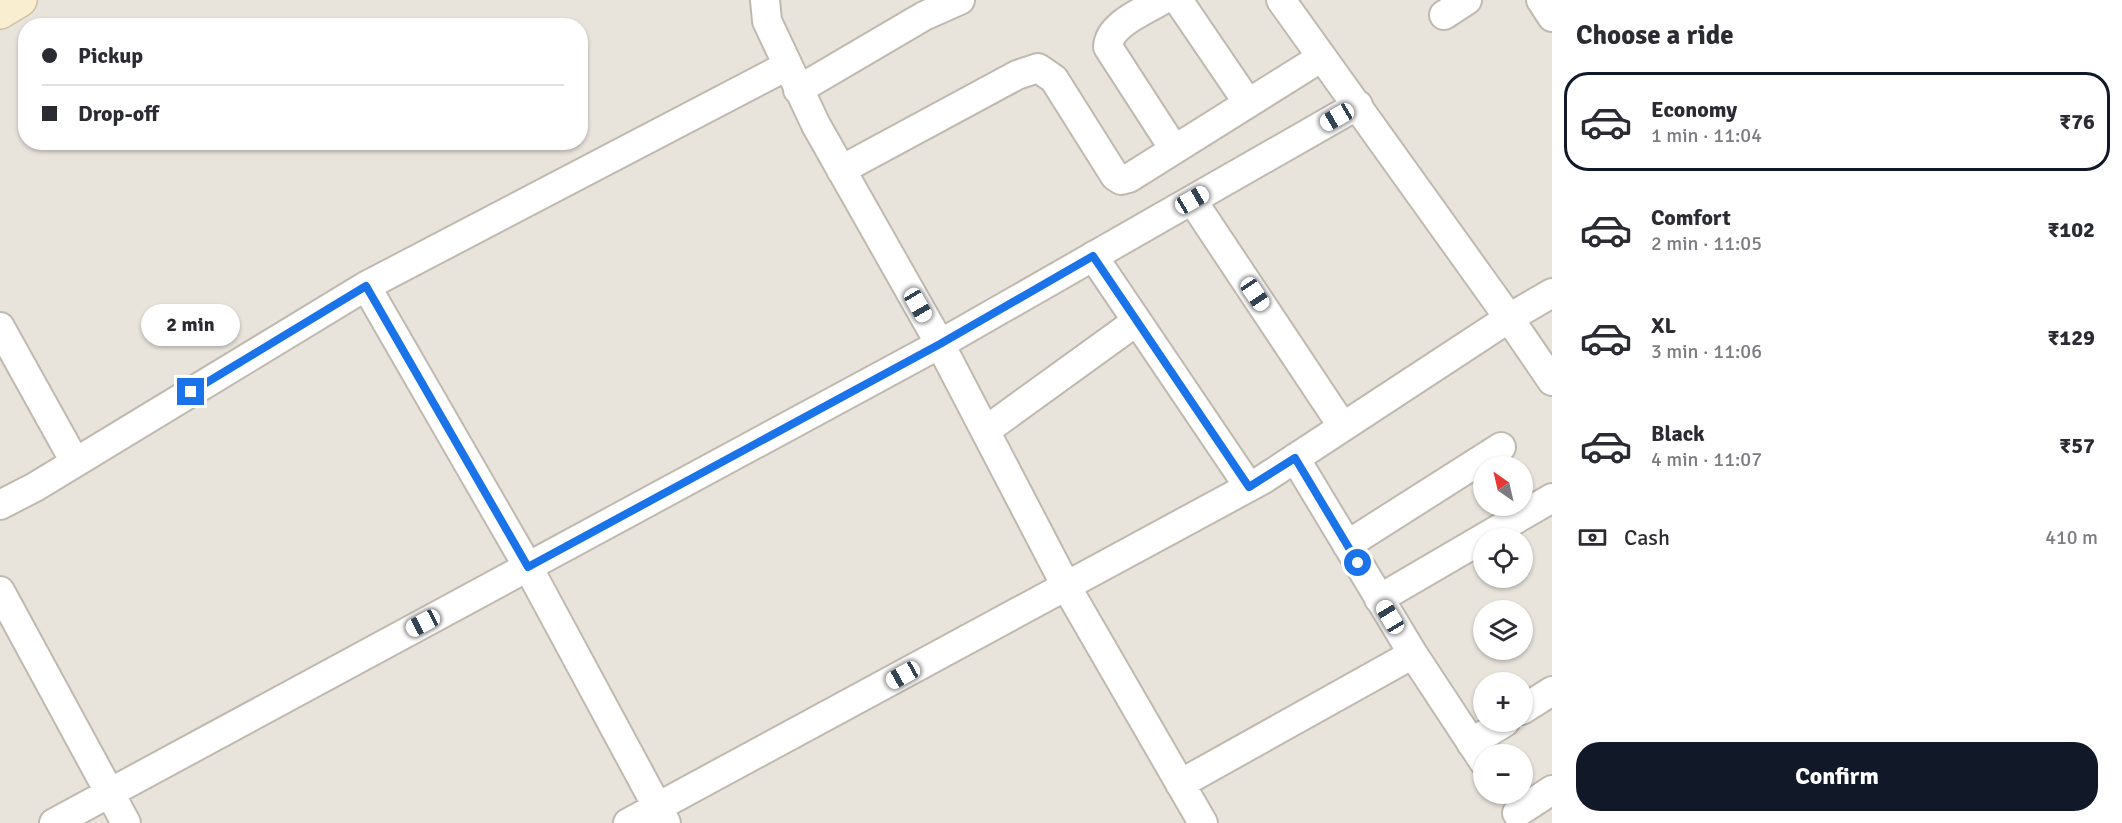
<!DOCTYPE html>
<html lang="en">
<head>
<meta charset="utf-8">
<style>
	:root { --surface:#fff; --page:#f2f2f3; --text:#2b2b33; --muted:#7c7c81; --line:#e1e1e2; --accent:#111827 }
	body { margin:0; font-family:Signika,sans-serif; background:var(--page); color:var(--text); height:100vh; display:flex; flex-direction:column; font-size:22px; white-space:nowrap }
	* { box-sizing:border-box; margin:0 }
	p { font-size:20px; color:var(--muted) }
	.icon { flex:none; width:33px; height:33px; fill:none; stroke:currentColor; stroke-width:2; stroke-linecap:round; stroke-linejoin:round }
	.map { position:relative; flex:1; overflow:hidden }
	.side { display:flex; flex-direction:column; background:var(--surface); width:570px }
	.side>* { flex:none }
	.banner { position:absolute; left:18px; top:18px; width:570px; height:132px; border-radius:24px; box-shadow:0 2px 4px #0004; display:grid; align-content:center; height:132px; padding:0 24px; background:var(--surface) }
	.needle { width:39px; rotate:326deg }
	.controls { position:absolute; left:1473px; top:456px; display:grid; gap:12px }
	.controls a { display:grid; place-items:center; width:60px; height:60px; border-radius:50%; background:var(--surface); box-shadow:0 2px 4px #0004; font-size:30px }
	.end { position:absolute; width:27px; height:27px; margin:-14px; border:8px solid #1a73e8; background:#fff; box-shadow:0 0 0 3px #fff }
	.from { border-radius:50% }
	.bubble { position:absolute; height:42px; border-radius:21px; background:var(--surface); box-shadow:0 2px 4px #0004; font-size:20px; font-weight:700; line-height:42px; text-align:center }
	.car { position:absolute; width:18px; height:36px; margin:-18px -9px; border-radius:8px; box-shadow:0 0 4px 2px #0007; background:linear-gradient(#fff 24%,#345 0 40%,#fff 0 76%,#345 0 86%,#fff 0) }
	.banner b { display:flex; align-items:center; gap:21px; height:57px; font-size:22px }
	.banner b+b { border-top:2px solid var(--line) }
	.banner i { width:15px; height:15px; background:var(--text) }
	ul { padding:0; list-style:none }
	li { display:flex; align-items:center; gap:18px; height:99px; margin:0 12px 9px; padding:0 12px; border:3px solid transparent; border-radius:24px }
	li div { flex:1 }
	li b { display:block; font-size:22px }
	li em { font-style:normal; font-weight:700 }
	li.selected { border-color:var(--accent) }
	li>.icon { width:54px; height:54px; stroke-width:1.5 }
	h2 { padding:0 24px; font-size:27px; line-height:72px }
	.pay { display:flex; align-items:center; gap:15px; height:66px; padding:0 24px; font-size:22px }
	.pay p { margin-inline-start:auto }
	.action { display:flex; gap:12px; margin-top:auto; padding:12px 24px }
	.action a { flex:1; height:69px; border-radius:24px; background:var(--accent); color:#fff; font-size:24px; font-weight:700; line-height:69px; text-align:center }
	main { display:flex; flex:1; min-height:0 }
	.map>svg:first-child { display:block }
</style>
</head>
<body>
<main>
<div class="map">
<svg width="1552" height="823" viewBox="0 0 1552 823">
	<rect width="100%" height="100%" fill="#f5f2ec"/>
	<!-- residential -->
	<path fill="#e8e3db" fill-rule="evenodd" d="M0,0H1552V823H0ZM26,26H580V142H26ZM1484,466H1522V506H1484ZM1484,538H1522V578H1484ZM1484,610H1522V650H1484ZM1484,682H1522V722H1484ZM1484,754H1522V794H1484Z"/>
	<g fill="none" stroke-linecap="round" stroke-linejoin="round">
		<defs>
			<path id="street" d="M765,0L767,21L816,125L940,344L1066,586L1203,823
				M1162,0C1145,11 1109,24 1108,47L1174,149
				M1178,0L1248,103
				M1281,0L1509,318L1552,381
				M1541,0L1552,17
				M1444,15L1467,0
				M798,90L924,16L960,0
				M841,170L1017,75L1038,68L1054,79L1115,176L1121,180L1129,178L1322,57
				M1192,200L1343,427
				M1093,256L1249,487
				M366,286L528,567L666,823
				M0,327L75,462
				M985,431L1137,321
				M1295,458L1413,654L1484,762
				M0,505L35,487L366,286L787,66
				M1347,545L1501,447
				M0,591L126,823
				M1379,599L1552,498
				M1522,710L1552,691
				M1471,743L1505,722
				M1180,784L1413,654
				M1517,813L1552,790
				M54,823L940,344L1358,105
				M628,823L1262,480L1509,318L1552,293"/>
			<path id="secondary" d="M0,12L20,0"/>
		</defs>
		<!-- street casing -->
		<use href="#street" stroke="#c0b9af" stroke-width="32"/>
		<!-- secondary casing -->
		<use href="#secondary" stroke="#d0c1a0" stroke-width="36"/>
		<!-- street -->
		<use href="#street" stroke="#fff" stroke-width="28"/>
		<!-- secondary -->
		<use href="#secondary" stroke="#faeed1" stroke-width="33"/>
	</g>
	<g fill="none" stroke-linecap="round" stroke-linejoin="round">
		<!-- route -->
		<path stroke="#1a73e8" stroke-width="8" d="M191,392L366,286L528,567L940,344L1093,256L1249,487L1295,458L1358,563"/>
	</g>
</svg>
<div class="controls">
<a><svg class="needle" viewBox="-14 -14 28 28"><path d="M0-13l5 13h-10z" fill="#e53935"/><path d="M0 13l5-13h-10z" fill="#7c7c81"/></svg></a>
<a><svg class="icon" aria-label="locate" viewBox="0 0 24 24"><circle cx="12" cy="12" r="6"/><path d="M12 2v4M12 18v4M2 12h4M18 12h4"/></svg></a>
<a><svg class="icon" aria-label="layers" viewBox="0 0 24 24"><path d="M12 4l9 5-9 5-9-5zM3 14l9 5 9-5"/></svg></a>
<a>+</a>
<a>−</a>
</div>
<i class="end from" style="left:1358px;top:563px"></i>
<i class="end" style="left:191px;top:392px"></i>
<div class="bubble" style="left:141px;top:304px;width:99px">2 min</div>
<i class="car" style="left:1337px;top:117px;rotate:240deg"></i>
<i class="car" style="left:1192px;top:200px;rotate:60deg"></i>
<i class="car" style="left:1255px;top:294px;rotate:146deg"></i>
<i class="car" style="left:918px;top:305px;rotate:150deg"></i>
<i class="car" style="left:1390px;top:617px;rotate:329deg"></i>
<i class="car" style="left:423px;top:623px;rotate:242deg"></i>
<i class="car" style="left:903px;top:675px;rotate:241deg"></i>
<div class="banner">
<b><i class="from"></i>Pickup</b>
<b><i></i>Drop-off</b>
</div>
</div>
<section class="side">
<h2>Choose a ride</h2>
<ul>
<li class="selected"><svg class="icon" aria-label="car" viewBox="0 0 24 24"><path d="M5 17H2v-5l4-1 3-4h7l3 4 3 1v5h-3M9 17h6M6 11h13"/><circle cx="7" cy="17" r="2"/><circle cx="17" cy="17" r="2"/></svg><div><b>Economy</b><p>1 min · 11:04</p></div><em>₹76</em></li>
<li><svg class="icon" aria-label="car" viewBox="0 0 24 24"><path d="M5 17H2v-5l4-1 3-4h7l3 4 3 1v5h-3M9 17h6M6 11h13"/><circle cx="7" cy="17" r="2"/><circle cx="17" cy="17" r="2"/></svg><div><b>Comfort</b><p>2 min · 11:05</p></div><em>₹102</em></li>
<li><svg class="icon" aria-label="car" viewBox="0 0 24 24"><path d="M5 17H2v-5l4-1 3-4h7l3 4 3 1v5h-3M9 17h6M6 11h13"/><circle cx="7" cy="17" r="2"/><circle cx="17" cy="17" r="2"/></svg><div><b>XL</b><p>3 min · 11:06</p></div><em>₹129</em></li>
<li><svg class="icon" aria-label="car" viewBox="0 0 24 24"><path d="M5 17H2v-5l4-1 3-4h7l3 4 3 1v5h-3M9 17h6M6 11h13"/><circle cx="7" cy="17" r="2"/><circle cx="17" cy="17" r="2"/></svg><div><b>Black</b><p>4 min · 11:07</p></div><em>₹57</em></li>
</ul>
<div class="pay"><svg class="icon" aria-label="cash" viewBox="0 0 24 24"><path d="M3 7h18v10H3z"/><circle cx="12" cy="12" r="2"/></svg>Cash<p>410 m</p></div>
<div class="action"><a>Confirm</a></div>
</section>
</main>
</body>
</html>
